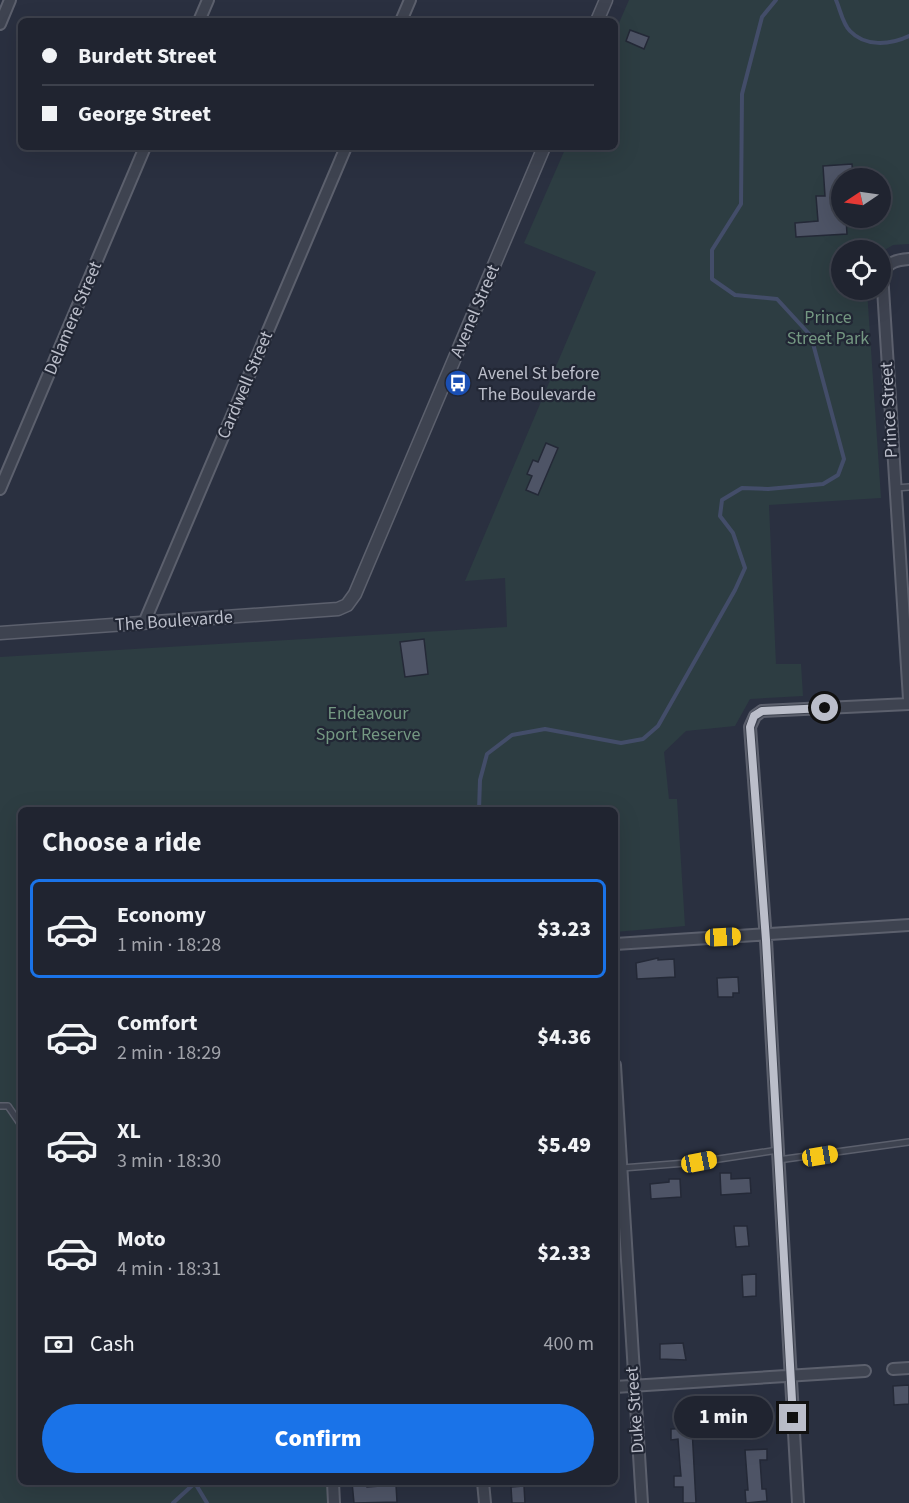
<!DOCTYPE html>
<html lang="en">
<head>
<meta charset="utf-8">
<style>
	:root { --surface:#202430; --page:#282c38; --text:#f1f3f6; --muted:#a2a4ab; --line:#3d414c; --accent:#1a73e8 }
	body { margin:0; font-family:"Source Sans 3",sans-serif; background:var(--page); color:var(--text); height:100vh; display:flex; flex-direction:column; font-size:22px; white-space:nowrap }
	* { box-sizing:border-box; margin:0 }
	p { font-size:20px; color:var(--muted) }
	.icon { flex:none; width:33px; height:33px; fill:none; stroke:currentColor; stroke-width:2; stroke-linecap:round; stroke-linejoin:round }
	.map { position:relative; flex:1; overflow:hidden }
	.side { position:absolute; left:18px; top:807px; width:600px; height:678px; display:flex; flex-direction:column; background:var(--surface); border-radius:9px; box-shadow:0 6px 24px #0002,0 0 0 2px var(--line) }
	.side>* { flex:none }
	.hud { position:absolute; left:18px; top:18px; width:600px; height:132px; border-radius:9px; box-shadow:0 6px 24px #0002,0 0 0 2px var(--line); display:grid; align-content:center; height:132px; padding:0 24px; background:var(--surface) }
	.needle { width:39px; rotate:257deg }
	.buttons { position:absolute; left:831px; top:168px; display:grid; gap:12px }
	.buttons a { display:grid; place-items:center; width:60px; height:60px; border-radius:50%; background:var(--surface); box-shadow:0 6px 24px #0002,0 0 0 2px var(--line); font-size:30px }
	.end { position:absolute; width:27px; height:27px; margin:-14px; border:8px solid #bbbeca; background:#111; box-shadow:0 0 0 3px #111 }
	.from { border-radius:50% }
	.bubble { position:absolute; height:42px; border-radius:21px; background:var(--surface); box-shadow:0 6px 24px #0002,0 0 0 2px var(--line); font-size:20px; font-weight:800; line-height:42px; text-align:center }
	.car { position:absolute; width:18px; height:36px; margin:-18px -9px; border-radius:8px; box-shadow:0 0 4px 2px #0007; background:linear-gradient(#f5c518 24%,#345 0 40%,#f5c518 0 76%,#345 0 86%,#f5c518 0) }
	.hud b { display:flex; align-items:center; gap:21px; height:57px; font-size:22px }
	.hud b+b { border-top:2px solid var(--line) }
	.hud i { width:15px; height:15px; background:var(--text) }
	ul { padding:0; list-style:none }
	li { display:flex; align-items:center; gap:18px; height:99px; margin:0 12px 9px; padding:0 12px; border:3px solid transparent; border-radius:9px }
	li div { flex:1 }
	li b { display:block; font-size:22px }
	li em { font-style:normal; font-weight:800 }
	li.current { border-color:var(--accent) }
	li>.icon { width:54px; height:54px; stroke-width:1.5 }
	h2 { padding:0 24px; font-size:27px; line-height:72px }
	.pay { display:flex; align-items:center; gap:15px; height:66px; padding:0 24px; font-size:22px }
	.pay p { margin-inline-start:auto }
	.cta { display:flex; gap:12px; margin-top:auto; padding:12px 24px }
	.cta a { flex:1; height:69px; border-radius:36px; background:var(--accent); color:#fff; font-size:24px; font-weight:800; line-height:69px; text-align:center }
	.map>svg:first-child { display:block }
</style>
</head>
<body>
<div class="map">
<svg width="909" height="1503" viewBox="0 0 909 1503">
	<rect width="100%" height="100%" fill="#2a3040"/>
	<!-- green -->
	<path fill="#2d3d42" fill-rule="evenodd" d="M629,0H909V244L893,245L881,252L842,250V290H867L881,498L769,505L776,664H801L803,696L750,699L735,726L686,731L664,752L669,799H677L685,926L615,932V810H21V1482H328L329,1503H0V657L507,627L505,578L465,581L596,272L524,243L566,147H615V32ZM842,178H880V218H842Z"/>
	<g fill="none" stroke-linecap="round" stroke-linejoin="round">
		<!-- stream -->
		<path stroke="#434d69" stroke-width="4" d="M836,0C840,9 843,25 850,31C865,47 890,45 909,36
			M479,810L480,780L487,754L512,735L545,729L621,743L643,739L658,726L735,590L745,568L733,533L720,516L722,500L742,488L768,489L823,484L838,475L844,459L811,336L777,299L735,295L712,279V250L741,204L742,94L762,17L776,0
			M195,1483L207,1503
			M173,1503L196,1482"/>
	</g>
	<!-- building -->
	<path fill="#4e5466" stroke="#242937" stroke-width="1.5" d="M630,30L649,37L644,49L626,41Z
		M852,164L853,178H842V220L846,219L847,234L796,237L795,223L818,221L816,196H825L823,166Z
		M546,443L558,448L538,495L526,490L532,476L527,474L533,460L538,462Z
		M424,639L428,674L405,677L400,642Z
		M658,958V960L674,959L675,977L637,979L636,963Z
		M738,977L739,993H733V997H718L717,978Z
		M720,1173H731V1179L750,1178L751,1193L721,1195Z
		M669,1179H680L681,1197L651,1199L650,1184L669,1182Z
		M734,1226H747L749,1246L736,1247Z
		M756,1274V1296L743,1297L742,1275Z
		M683,1343L686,1360L660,1359V1344Z
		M909,1385V1404L894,1405L893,1386Z
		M692,1428L696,1503H683V1487H674V1476H681L680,1465L678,1439L671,1440V1429Z
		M767,1449V1460H760L762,1489H766L767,1501L746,1503L745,1490H748L745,1450Z
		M352,1482H366L367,1487L396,1485L397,1502L354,1503Z
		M524,1486L525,1503H512L511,1487Z"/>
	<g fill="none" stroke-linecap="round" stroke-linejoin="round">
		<defs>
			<path id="service" d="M896,488L909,487
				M0,1106H8L21,1125
				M778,1160L909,1142
				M622,1168L699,1162L778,1150"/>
			<path id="minor" d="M199,21L208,0
				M401,21L410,0
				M0,24L10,0
				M909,259C896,260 889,262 882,273L909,699
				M0,489L145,147
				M144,623L346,147
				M615,944L909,925
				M615,1065L642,1503
				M893,1369L909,1368
				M615,1387L865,1371
				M333,1482L334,1503
				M483,1482L485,1503
				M798,1503L766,940L750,727L755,716L762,711L909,704"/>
			<path id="tertiary" d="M597,21L606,0
				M0,633L338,609L347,605L355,594L544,147"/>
		</defs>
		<!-- service casing -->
		<use href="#service" stroke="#5c606d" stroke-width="8"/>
		<!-- minor casing -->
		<use href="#minor" stroke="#5c606d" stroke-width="14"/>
		<!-- tertiary casing -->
		<use href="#tertiary" stroke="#5c606d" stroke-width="15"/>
		<!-- service -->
		<use href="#service" stroke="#3e4350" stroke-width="5"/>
		<!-- minor -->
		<use href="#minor" stroke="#3e4350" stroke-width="10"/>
		<!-- tertiary -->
		<use href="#tertiary" stroke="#3e4350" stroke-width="12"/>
	</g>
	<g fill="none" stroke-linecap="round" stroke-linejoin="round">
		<!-- route -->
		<path stroke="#bbbeca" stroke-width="8" d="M793,1418L766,940L750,727L754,716L762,711L825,708"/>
	</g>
	<!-- icons -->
	<defs>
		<symbol id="bus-disc" viewBox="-11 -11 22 22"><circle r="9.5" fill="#1a4fb4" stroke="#222735"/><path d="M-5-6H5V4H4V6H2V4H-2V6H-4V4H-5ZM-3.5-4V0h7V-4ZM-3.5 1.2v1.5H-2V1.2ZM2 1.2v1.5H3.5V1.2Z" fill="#fff"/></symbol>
	</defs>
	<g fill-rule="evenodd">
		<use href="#bus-disc" x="443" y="368" width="30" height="30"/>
	</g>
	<g text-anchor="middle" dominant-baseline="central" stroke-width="4.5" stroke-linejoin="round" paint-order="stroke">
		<!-- street labels -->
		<g font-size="18" fill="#bbbeca" stroke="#222735">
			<text transform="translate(475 311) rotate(-67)">Avenel Street</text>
			<text transform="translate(73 318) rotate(-67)">Delamere Street</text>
			<text transform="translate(245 385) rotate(-67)">Cardwell Street</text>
			<text transform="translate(889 410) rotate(-93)">Prince Street</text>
			<text transform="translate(174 621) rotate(-4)">The Boulevarde</text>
			<text transform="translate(635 1410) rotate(-94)">Duke Street</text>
		</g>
		<!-- park labels -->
		<g font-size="18" fill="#749882" stroke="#222735">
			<text x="828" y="317">Prince<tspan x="828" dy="21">Street Park</tspan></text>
			<text x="368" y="713">Endeavour<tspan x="368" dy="21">Sport Reserve</tspan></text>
		</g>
		<!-- poi labels -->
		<g font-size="18" fill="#bbbeca" stroke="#222735" text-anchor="start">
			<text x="478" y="373">Avenel St before<tspan x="478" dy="21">The Boulevarde</tspan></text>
		</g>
	</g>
</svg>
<div class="buttons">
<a><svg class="needle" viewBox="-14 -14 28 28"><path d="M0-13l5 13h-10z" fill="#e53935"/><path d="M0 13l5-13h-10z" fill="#a2a4ab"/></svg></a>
<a><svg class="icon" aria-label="locate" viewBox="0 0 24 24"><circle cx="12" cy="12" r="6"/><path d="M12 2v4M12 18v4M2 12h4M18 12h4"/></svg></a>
</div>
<i class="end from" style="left:825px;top:708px"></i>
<i class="end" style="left:793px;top:1418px"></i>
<div class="bubble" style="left:674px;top:1396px;width:99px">1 min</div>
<i class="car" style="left:723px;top:937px;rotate:87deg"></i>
<i class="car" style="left:820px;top:1156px;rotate:81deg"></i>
<i class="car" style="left:699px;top:1162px;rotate:79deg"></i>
<div class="hud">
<b><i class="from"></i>Burdett Street</b>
<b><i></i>George Street</b>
</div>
<section class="side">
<h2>Choose a ride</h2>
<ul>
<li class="current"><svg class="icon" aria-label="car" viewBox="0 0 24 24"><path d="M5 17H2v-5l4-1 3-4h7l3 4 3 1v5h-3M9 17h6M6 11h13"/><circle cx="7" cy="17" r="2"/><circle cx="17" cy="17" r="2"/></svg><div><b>Economy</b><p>1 min · 18:28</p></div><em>$3.23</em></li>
<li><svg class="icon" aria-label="car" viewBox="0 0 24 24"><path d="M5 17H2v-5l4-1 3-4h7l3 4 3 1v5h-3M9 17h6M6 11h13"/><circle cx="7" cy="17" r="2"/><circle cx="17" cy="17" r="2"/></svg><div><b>Comfort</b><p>2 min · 18:29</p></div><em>$4.36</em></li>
<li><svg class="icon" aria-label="car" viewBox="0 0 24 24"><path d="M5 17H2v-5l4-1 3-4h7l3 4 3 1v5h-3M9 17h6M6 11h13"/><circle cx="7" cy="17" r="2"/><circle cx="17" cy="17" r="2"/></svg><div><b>XL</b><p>3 min · 18:30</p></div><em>$5.49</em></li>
<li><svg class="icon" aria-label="car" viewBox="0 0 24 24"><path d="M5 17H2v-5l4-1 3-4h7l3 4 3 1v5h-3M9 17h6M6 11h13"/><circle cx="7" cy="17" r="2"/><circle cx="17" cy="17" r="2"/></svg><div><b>Moto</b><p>4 min · 18:31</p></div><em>$2.33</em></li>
</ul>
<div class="pay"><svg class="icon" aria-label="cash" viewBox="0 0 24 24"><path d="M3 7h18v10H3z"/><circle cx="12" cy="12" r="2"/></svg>Cash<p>400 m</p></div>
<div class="cta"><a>Confirm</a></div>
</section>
</div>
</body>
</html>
